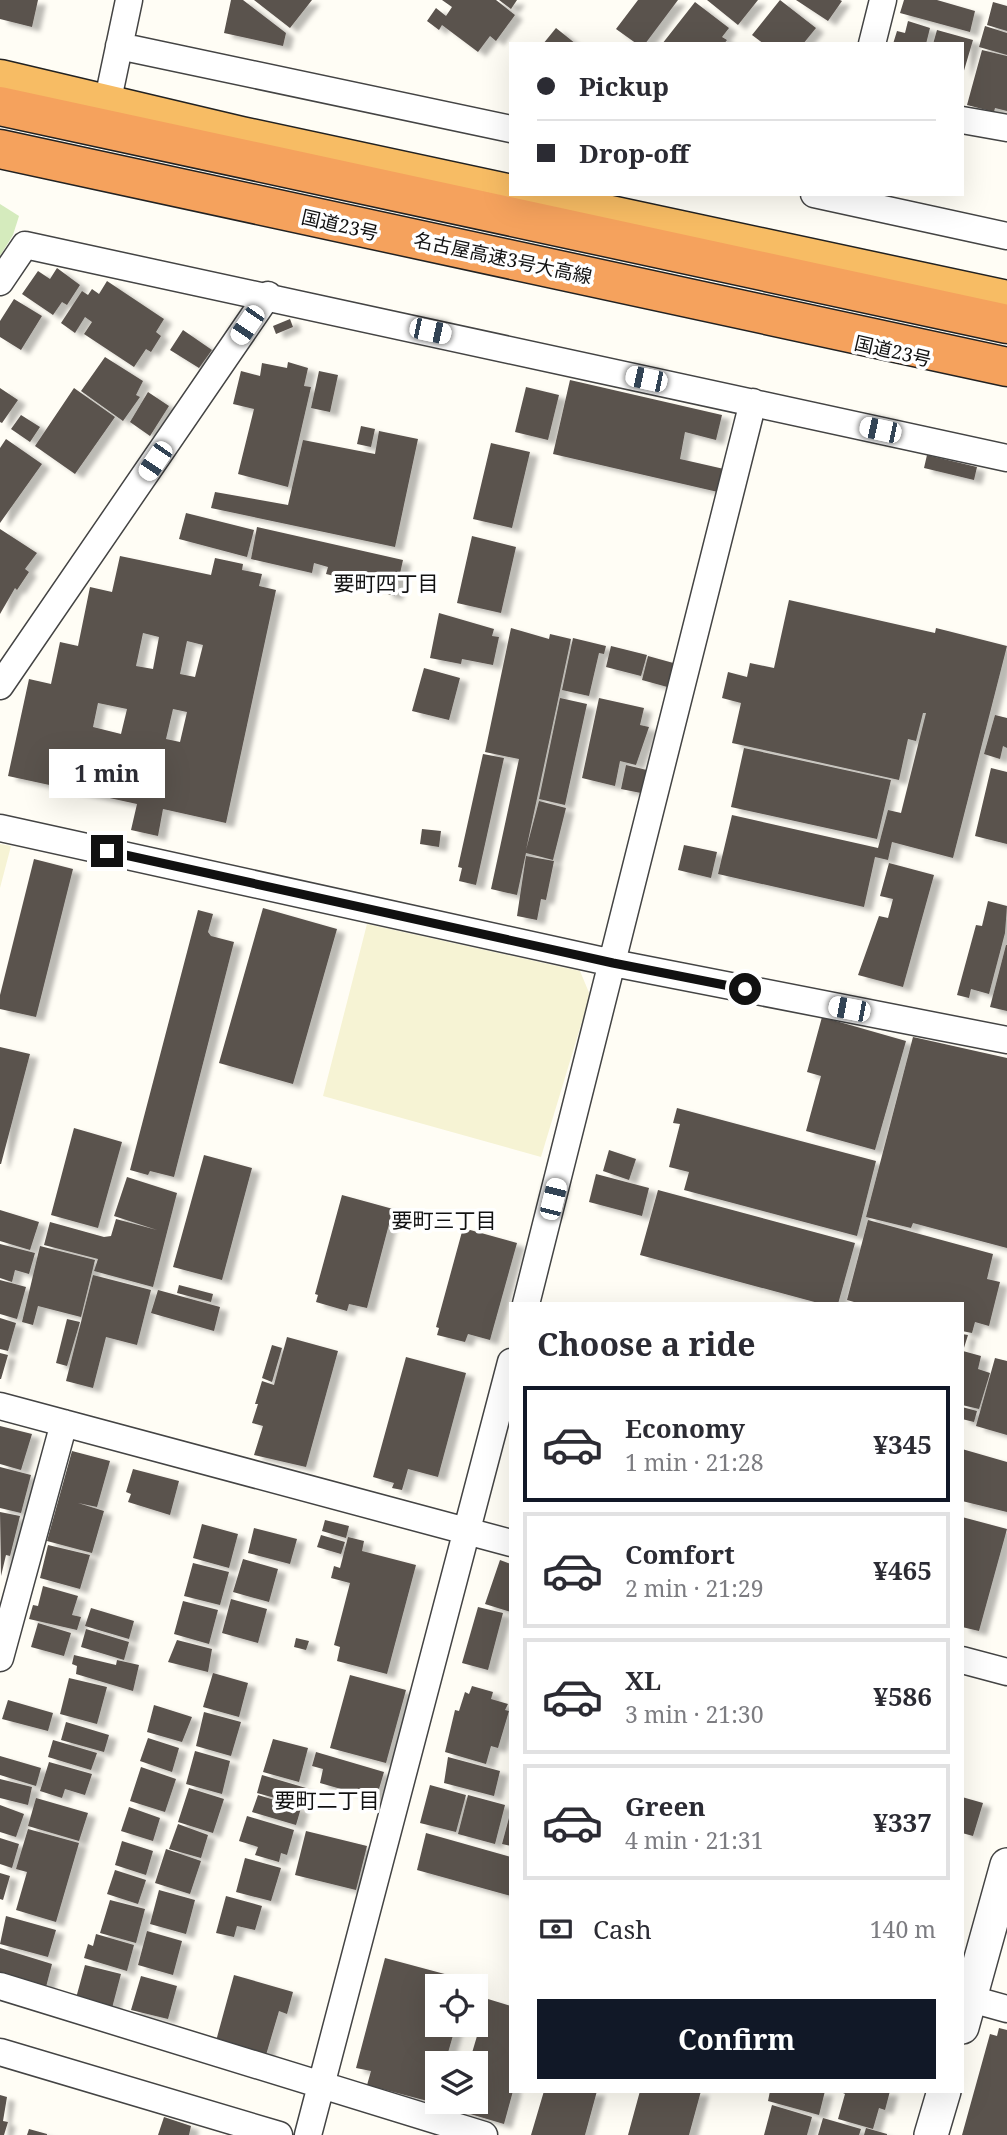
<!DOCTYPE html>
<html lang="en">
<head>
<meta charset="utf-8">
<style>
	:root { --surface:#fff; --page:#f2f2f3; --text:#2b2b33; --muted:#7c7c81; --line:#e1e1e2; --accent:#111827 }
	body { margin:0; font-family:"Noto Serif","Noto Sans JP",serif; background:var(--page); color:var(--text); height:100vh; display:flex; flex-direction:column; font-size:26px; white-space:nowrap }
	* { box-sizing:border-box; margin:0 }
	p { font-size:23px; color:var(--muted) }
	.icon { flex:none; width:38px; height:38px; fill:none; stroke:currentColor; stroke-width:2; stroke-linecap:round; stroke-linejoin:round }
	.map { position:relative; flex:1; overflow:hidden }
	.drawer { position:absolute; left:509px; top:1302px; width:455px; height:791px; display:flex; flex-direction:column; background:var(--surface); border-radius:0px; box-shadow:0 7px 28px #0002 }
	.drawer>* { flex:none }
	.guide { position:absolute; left:509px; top:42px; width:455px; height:154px; border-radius:0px; box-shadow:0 7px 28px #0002; display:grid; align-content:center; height:154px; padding:0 28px; background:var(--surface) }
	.tools { position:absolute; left:425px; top:1974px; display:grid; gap:14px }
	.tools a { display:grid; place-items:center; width:63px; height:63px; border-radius:0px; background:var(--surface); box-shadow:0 7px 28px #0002; font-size:35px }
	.end { position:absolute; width:32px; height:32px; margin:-16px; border:9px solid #111; background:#fff; box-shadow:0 0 0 4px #fff }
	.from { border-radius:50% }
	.bubble { position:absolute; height:49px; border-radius:0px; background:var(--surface); box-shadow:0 7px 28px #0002; font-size:23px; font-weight:700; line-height:49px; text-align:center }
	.car { position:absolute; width:21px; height:42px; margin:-21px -10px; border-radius:9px; box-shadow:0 0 5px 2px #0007; background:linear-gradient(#fff 24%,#345 0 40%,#fff 0 76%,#345 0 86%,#fff 0) }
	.guide b { display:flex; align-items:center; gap:24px; height:66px; font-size:26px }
	.guide b+b { border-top:2px solid var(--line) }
	.guide i { width:18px; height:18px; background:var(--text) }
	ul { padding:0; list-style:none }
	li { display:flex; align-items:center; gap:21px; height:116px; margin:0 14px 10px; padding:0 14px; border:4px solid var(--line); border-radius:0px }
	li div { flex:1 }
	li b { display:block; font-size:26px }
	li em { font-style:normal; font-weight:700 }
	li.current { border-color:var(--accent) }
	li>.icon { width:63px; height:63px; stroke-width:1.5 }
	h2 { padding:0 28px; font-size:32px; line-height:84px }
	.pay { display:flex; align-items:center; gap:18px; height:77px; padding:0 28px; font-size:26px }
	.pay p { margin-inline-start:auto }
	.action { display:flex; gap:14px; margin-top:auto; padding:14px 28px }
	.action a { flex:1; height:80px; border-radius:0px; background:var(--accent); color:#fff; font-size:28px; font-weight:700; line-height:80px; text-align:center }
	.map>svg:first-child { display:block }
</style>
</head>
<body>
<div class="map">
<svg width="1007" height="2135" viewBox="0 0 1007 2135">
	<defs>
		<filter id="shadow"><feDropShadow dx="8" dy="4.5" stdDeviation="2" flood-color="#0004"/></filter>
	</defs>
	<rect width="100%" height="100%" fill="#fffdf5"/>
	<!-- farmland -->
	<path fill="#f6f3d4" d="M0,844L11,846L0,888Z
		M367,924L580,971L590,995L541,1157L323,1096Z"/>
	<!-- green -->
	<path fill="#d5ebbd" d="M0,204L19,216L13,235L0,256Z"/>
	<!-- building -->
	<path fill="#5a524d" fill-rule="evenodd" filter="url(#shadow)" d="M0,0H38L32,27L0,19Z
		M231,0H243L286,33L283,46L224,33Z
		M254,0H312L290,28Z
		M442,0H496L515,15L496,41L490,36L478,52L442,25L439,30L427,21L436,8L446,16L452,7Z
		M499,0H517L511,9Z
		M638,0H678L645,44H637L616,29Z
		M707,0H758L738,25Z
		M780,0L816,28L803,44H764L752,35Z
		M796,0H840L842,1L828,21Z
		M904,0H937L975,11L970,32L900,13Z
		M695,2L729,28L722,37L727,40L724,44H662Z
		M993,2L1007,6V31L987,25Z
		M908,21L930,28L926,44H893L897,31L905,33Z
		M985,26L1007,33V55L979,47Z
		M556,28L576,44H543Z
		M937,30L973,40L963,74L962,44H933Z
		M982,50L1007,56V111L995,108L994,112L967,105Z
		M57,268L80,285L67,305L62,302L53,315L22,294L38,271L50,279Z
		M107,281L164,319L156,332L161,336L151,352L146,349L134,367L84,334L92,322L85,317L75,333L61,323L82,291L88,295L92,289L99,294Z
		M14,299L42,316L21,350L0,337V321Z
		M290,319L293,327L276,334L273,326Z
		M183,330L212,350L199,368L170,350Z
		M105,357L143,381L136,395L140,397L123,421L81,391Z
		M288,362L308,368L304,386L311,387L288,487L238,474L254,409L233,404L241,371L260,376L262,363L287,368Z
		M319,371L338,375L330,412L311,408Z
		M570,380L722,415L716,440L685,432L680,459L724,469L718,492L553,454Z
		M526,387L559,395L548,440L515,432Z
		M0,388L18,400L2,423L0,422Z
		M74,388L115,417L75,474L35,446Z
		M148,392L169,406L150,436L130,422Z
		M21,415L40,427L30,442L11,429Z
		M361,426L375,429L371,447L357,444Z
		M379,431L418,439L395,547L211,508L215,492L288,505L303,440L375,454Z
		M6,439L42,464L0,523V448Z
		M491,443L530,452L512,528L473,519Z
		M927,455L977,467L974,480L924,468Z
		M186,513L254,530L247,557L179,539Z
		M257,527L403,560L395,596L384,593L386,588L326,574L328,567L314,563L312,573L251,559Z
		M0,529L37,553L25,569L29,572L17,590L15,588L0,614Z
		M472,536L516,547L501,613L457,603Z
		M120,556L211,575L215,558L243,564L242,570L262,574L259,586L276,590L226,823L163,809L158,836L131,830L137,804L8,776L29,679L51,684L60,642L78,646L90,587L112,592ZM143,633L159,637L153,669L136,666ZM187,641L203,645L195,677L180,674ZM98,703L127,709L121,734L93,727ZM173,709L187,712L180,742L166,739Z
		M789,600L935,633L936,628L1007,646L953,858L892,842L888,860L875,857L864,907L718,874L732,815L878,848L888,810L901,813L926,713H923L916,741L908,739L899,780L732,743L741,703L722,698L728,672L747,677L750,663L774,668Z
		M439,613L494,629L492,636L499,637L493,665L462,659L461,664L430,658Z
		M511,628L549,639L550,634L571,639L526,850L539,801L566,808L553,860L526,853L517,895L491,889L519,759L485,752Z
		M573,638L606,646L604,654L599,653L589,696L562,690Z
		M611,646L647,655L641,676L606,667Z
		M648,656L677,664L671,688L642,680Z
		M424,668L460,678L449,720L412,711Z
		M560,698L587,704L565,805L539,799Z
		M599,698L644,708L640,725L649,727L636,765L620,761L615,786L582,778Z
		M995,715L1007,718V748L1003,746L1000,759L984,754Z
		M744,748L891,780L877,839L731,807Z
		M483,754L504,758L476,885L459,881L462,868L458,867Z
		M626,765L651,771L646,794L621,789Z
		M991,768L1007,772V844L975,836Z
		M422,829L441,831L439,847L420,844Z
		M684,845L717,852L711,878L678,870Z
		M526,856L554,861L546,900L541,899L537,920L517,916Z
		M34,859L73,869L36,1017L0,1009V995Z
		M889,863L934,875L903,987L858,975L879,916L888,918L893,899L880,896Z
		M988,901L1007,906L1005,933L989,994L971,989L969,998L957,995L976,925L982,926Z
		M263,908L337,929L293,1084L219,1063Z
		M198,910L213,914L208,932L211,936L234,942L174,1177L150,1171L148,1175L130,1170Z
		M1006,945H1007V1011L990,1007Z
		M822,1017L906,1041L875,1150L806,1131L821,1076L807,1072Z
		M913,1037L1007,1058V1248L913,1223L911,1228L866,1217Z
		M0,1047L30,1054L1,1164H0Z
		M677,1108L876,1161L857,1236L684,1190L689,1172L669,1167L680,1124L673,1123Z
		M74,1128L122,1142L98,1228L51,1215Z
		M609,1150L636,1159L629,1180L603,1171Z
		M204,1155L252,1168L222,1280L173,1267Z
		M596,1174L649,1188L642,1216L589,1202Z
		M127,1177L177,1193L153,1287L94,1271L98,1259L44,1245L50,1222L104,1237L111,1236L116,1219L157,1230L114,1216Z
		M658,1190L855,1243L838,1304H822L640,1255Z
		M342,1195L393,1209L367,1308L349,1304L347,1311L316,1302L318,1295L315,1294Z
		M0,1210L39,1222L30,1250L0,1241Z
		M868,1220L993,1254L987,1279L1000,1282L989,1326L975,1322L972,1333L962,1331V1304H861L847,1300Z
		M463,1228L517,1243L490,1340L468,1334L465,1342L437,1335L439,1328L436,1327Z
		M0,1244L35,1253L29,1274L15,1270L12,1282L0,1278Z
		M40,1246L95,1260L81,1317L38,1306L33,1325L22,1322Z
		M93,1275L151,1290L137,1345L106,1337L93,1388L66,1381Z
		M0,1280L26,1287L17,1319L0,1314Z
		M179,1285L213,1294L211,1302L177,1293Z
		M158,1290L220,1307L214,1331L151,1313Z
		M0,1318L16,1323L8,1351L0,1349Z
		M67,1319L80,1322L67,1366L56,1363Z
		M962,1334L968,1335L963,1351L981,1356L978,1369L990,1373L979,1409L962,1405Z
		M287,1337L338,1351L306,1467L254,1455L263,1426L252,1423L258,1404H255L262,1381L274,1385Z
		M272,1345L282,1348L272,1382L262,1378Z
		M0,1353L8,1355L1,1379H0Z
		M406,1357L466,1373L438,1477L408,1469L402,1490L392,1488L394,1483L373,1477Z
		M995,1358L1007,1361V1435L976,1426Z
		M962,1407L977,1411L974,1422L962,1419Z
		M0,1426L32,1434L21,1470L0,1464Z
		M962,1449L1007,1462V1512L962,1501Z
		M72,1451L110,1461L97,1507L78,1503L104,1511L92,1553L47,1541Z
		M0,1467L31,1475L21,1513L0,1508Z
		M133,1469L179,1481L170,1515L128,1502L131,1494L126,1492Z
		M0,1512L20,1516L10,1556L6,1555L1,1576Z
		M962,1517L1007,1529L979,1631L962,1627Z
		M325,1520L349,1526L346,1538L322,1531Z
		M202,1524L238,1534L229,1568L193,1558Z
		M254,1528L297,1539L290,1564L248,1553Z
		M321,1535L345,1542L341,1554L317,1547Z
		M348,1537L364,1541L362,1551L416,1565L387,1674L337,1661L340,1647L334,1645L350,1583L331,1578L334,1566L340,1568Z
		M48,1545L90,1555L80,1589L40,1578Z
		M243,1559L278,1569L269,1602L233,1592Z
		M500,1560L511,1564V1612L485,1604Z
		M193,1563L229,1572L220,1605L184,1596Z
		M43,1586L78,1596L72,1615L81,1617L77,1630L29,1619L33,1605L38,1606Z
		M231,1599L267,1609L258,1643L222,1633Z
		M183,1601L218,1610L209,1644L174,1634Z
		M478,1607L503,1613L488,1670L462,1663Z
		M91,1608L134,1621L129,1639L85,1626Z
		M38,1623L71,1633L64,1656L31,1647Z
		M86,1629L129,1642L124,1660L81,1647Z
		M296,1638L309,1641L306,1650L294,1647Z
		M177,1640L212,1649L208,1672L168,1662Z
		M74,1655L116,1665L117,1660L139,1665L133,1691L76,1674L77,1666L72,1664Z
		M213,1673L248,1683L239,1717L203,1707Z
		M350,1675L406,1690L386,1763L330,1748Z
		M69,1678L107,1687L97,1724L60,1714Z
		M472,1686L493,1692L491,1699L508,1704L505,1710L509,1711L498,1748L491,1746L486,1764L445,1752L455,1710L459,1711L465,1692L469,1694Z
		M8,1700L53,1713L48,1731L2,1719Z
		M154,1705L192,1717L182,1742L147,1732Z
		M204,1712L241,1722L231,1756L196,1746Z
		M66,1722L109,1735L104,1752L61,1740Z
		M148,1738L179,1748L172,1772L140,1761Z
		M273,1739L308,1748L299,1782L263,1772Z
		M53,1740L97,1753L91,1770L48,1757Z
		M195,1751L230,1761L222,1794L186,1784Z
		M316,1752L384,1772L376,1799L320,1783L323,1769L312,1766Z
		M0,1756L41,1768L36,1786L0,1775Z
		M448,1757L500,1771L494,1796L444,1783Z
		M49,1762L92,1774L85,1795L65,1789L62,1798L40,1791Z
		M141,1767L176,1779L165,1812L130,1801Z
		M262,1775L306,1788L300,1805L257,1793Z
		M0,1779L32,1787L28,1805L0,1798Z
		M430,1785L466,1795L456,1832L420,1823Z
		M189,1788L224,1799L213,1833L178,1822Z
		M258,1795L301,1808L296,1825L252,1812Z
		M468,1795L505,1805L495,1844L458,1834Z
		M962,1797L983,1803L973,1836L962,1833Z
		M36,1798L88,1813L79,1841L28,1826Z
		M0,1805L24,1814L16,1837L0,1832Z
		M129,1807L160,1818L153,1841L121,1831Z
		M510,1814H511V1846L502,1844Z
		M247,1816L294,1830L287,1855L281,1853L279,1862L255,1855L258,1847L239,1841Z
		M178,1824L208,1835L201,1858L169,1849Z
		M28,1829L79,1843L56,1922L16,1910L27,1872L16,1869Z
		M306,1831L367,1846L356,1890L295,1875Z
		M426,1833L511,1857V1896L417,1870Z
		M0,1838L19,1844L12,1868L0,1864Z
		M122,1841L153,1851L146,1875L115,1865Z
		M166,1849L201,1861L190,1894L155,1883Z
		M245,1858L281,1868L271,1901L236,1892Z
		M115,1870L146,1880L138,1904L107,1894Z
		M0,1873L10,1876L3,1900L0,1899Z
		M159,1890L195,1900L186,1934L150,1924Z
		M226,1896L262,1906L255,1930L237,1926L234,1937L216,1933Z
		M110,1900L145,1909L136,1943L100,1933Z
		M6,1916L56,1930L48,1957L0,1944Z
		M147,1931L182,1941L173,1975L138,1965Z
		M96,1934L134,1945L127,1971L84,1958L88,1944L93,1946Z
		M0,1948L52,1964L46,1987L0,1973Z
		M385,1958L467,1980L466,1986H438V2025H456L445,2063H438L435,2103L367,2085L371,2071L356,2068Z
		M85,1965L121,1974L112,2008L76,1998Z
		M234,1975L293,1992L287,2014L279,2011L266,2055L216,2041Z
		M141,1976L177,1986L168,2019L131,2010Z
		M488,1999L511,2006L513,2091L504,2124L450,2108L452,2102H476V2063H469Z
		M999,2028L1007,2030V2135H962L990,2034L997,2036Z
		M544,2091H597L585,2135H531Z
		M640,2091H701L689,2135H628Z
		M770,2091H825L819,2115L768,2101Z
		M890,2091L885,2110L879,2108L873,2129L838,2119L845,2094L839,2091Z
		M0,2095L7,2097L3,2121L8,2122L4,2135H0Z
		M772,2105L812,2117L807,2135H764Z
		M164,2117L191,2126L189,2135H158Z
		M823,2118L861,2129L859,2135H818Z
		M866,2128L887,2134V2135H864Z
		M29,2129L47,2134V2135H27Z"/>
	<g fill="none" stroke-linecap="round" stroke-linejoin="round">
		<defs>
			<path id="minor" d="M872,44L883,0
				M119,46L511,129
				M107,104L129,0
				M962,120L1007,128
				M814,194L1007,236
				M0,282L25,245L1007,458
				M0,686L268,295
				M0,828L613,963L1007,1040
				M526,1304L753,402
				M0,1406L511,1543
				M0,1658L64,1423
				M962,1660L1007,1672
				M0,1986L484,2135
				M971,1999L1007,2009
				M0,2052L279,2135
				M308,2135L511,1362"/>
			<path id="tertiary" d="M962,2027L1007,1865
				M931,2135L944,2091"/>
			<path id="trunk" d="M0,79L241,136L511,194
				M513,194L1007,300"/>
			<path id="motorway" d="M0,106L1007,324
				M0,149L1007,367"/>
		</defs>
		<!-- minor casing -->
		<use href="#minor" stroke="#444" stroke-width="29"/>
		<!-- tertiary casing -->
		<use href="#tertiary" stroke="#444" stroke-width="36"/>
		<!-- trunk casing -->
		<use href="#trunk" stroke="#222" stroke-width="41"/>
		<!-- motorway casing -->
		<use href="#motorway" stroke="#222" stroke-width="41"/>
		<!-- minor -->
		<use href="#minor" stroke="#fff" stroke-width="26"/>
		<!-- tertiary -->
		<use href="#tertiary" stroke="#fff" stroke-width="33"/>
		<!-- trunk -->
		<use href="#trunk" stroke="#f7bc64" stroke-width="38"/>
		<!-- motorway -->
		<use href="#motorway" stroke="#f5a25d" stroke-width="38"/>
	</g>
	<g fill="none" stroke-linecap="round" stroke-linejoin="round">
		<!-- route -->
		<path stroke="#111" stroke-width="9" d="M107,851L613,963L745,989"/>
	</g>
	<g text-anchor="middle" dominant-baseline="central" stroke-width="7" stroke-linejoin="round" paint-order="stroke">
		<!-- street labels -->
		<g font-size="19" fill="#111" stroke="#fff">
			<text transform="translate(340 225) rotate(13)">国道23号</text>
			<text transform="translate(503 258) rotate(12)">名古屋高速3号大高線</text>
			<text transform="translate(893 351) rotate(13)">国道23号</text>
		</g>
		<!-- neighbourhood labels -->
		<g font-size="21" fill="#111" stroke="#fff">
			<text x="386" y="583">要町四丁目</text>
			<text x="444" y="1220">要町三丁目</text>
			<text x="327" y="1800">要町二丁目</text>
		</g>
	</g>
</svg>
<div class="tools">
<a><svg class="icon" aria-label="locate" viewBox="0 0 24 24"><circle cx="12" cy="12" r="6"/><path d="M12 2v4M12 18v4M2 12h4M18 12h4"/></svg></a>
<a><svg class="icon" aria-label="layers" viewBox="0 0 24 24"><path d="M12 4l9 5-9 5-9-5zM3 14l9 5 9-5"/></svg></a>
</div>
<i class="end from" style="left:745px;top:989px"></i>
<i class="end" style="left:107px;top:851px"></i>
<div class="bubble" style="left:49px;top:749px;width:116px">1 min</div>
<i class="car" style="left:247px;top:325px;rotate:214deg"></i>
<i class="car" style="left:430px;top:331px;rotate:102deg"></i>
<i class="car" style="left:646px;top:379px;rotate:282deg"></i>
<i class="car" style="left:880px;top:430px;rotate:282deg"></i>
<i class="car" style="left:155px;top:461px;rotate:214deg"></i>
<i class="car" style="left:849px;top:1009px;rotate:281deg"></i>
<i class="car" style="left:553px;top:1199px;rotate:14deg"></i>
<div class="guide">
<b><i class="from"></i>Pickup</b>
<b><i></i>Drop-off</b>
</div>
<section class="drawer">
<h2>Choose a ride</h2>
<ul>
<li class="current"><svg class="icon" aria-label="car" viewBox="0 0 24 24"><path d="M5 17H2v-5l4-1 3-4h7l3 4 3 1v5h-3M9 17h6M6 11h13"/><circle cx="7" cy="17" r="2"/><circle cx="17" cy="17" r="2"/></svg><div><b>Economy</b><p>1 min · 21:28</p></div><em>¥345</em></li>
<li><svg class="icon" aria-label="car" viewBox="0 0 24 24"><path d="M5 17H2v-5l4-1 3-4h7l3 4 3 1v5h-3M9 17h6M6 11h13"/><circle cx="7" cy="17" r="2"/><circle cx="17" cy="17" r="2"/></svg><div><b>Comfort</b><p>2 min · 21:29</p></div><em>¥465</em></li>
<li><svg class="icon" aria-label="car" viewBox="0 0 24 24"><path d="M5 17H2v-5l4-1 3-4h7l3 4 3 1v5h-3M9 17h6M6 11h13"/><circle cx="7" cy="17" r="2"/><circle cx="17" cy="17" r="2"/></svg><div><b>XL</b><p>3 min · 21:30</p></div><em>¥586</em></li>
<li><svg class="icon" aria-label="car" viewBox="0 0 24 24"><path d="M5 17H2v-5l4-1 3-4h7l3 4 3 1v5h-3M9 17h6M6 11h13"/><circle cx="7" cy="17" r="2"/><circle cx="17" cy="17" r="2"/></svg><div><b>Green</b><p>4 min · 21:31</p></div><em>¥337</em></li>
</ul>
<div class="pay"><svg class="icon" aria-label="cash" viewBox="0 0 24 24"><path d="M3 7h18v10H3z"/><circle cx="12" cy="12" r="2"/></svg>Cash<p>140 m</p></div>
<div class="action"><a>Confirm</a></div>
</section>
</div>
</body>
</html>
